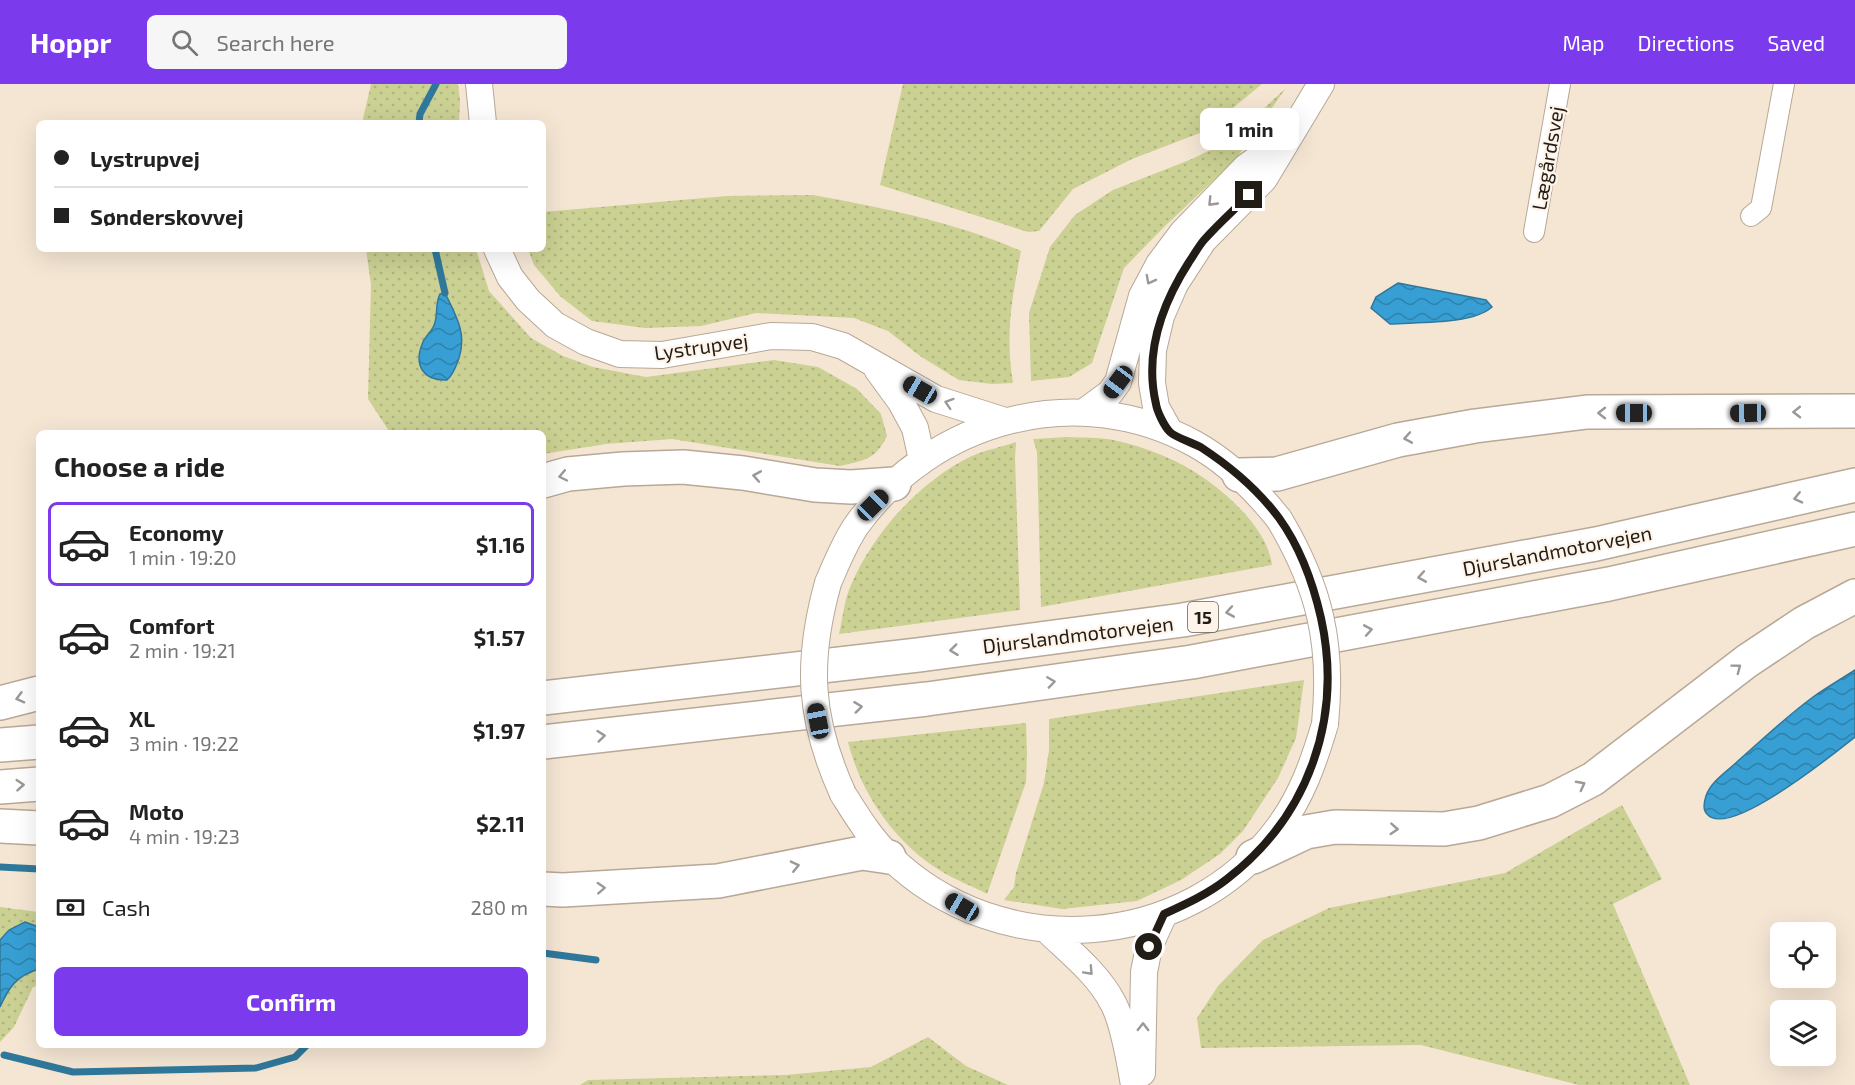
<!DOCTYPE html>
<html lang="en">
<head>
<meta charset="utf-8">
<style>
	:root { --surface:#fff; --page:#f6f6f6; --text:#222; --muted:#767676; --line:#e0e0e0; --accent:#7c3aed }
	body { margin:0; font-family:"Exo 2",sans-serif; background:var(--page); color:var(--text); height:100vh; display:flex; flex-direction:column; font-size:22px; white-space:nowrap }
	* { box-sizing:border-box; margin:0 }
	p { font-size:20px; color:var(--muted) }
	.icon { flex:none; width:33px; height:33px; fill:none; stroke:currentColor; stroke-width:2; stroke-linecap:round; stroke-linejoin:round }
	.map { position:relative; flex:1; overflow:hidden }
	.drawer { position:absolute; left:36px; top:346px; width:510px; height:618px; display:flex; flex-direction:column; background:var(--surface); border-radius:9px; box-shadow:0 6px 24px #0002 }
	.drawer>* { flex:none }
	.hud { position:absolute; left:36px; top:36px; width:510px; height:132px; border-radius:9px; box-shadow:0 6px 24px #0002; display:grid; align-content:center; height:132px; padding:0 18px; background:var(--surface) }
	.tools { position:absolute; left:1770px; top:838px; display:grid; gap:12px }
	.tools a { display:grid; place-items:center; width:66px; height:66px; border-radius:9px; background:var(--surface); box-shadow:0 6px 24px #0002; font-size:30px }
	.end { position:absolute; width:27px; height:27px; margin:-14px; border:8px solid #211c15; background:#fff; box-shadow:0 0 0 3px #fff }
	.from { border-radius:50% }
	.bubble { position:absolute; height:42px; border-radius:9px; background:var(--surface); box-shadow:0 6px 24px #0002; font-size:20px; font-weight:700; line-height:42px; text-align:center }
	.car { position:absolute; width:18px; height:36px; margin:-18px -9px; border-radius:8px; box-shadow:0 0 4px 2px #0007; background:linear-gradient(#222 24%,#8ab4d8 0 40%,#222 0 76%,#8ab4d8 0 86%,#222 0) }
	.hud b { display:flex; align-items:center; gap:21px; height:57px; font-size:22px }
	.hud b+b { border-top:2px solid var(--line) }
	.hud i { width:15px; height:15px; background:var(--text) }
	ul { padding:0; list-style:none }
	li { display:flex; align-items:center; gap:18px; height:84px; margin:0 12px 9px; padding:0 6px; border:3px solid transparent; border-radius:9px }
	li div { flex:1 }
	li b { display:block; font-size:22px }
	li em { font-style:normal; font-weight:700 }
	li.active { border-color:var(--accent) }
	li>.icon { width:54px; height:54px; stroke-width:1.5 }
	h2 { padding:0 18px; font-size:27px; line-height:72px }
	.pay { display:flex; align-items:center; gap:15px; height:66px; padding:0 18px; font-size:22px }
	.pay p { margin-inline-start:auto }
	.cta { display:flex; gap:12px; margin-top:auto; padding:12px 18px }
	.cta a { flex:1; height:69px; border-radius:9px; background:var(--accent); color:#fff; font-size:24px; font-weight:700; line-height:69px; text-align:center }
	header { display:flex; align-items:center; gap:36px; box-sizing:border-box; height:84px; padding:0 30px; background:var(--accent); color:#fff }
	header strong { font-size:28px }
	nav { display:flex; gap:33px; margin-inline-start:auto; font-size:21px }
	.search { width:420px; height:54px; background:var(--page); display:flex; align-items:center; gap:15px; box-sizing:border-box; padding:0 21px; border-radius:9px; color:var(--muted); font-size:22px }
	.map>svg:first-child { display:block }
</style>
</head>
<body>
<header>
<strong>Hoppr</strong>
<div class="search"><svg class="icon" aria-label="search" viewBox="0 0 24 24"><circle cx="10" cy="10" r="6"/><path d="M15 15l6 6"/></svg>Search here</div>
<nav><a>Map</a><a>Directions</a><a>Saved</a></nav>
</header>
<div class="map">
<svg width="1855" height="1001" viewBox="0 0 1855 1001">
	<defs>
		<pattern id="grass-dots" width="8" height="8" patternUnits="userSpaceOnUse" patternTransform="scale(1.5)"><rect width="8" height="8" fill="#cbd093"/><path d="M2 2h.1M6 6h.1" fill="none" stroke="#aeb27e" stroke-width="1.8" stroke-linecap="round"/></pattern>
		<pattern id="water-waves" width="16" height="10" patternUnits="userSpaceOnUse" patternTransform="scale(1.5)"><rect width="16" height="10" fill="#379fd4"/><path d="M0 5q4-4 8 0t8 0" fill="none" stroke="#2e81ab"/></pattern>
	</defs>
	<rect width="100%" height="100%" fill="#f5e6d4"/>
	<!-- grass -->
	<path fill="url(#grass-dots)" d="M371,0H458L460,17L459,39H362Z
		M903,0H1262L1205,47L1132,75L1073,105L1039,147L1028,148L880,101Z
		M1286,4L1235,76L1164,143L1124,184L1092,279L1069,293L1031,297L1029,229L1050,163L1075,131L1113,106L1192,75L1230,56Z
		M813,111C884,124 955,138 1021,167C1012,214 1005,251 1013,299L992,300L959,296L920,272L888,247L854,234L756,229L701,242L645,244L592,237L560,212L534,181L528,165H543V128L727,112Z
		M366,165H476L489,207L531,254L563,272L593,283L646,293L774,276L818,283L857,305L881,330L887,352C875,376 865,376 840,382L672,355L606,360L543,370V350H398L389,347L368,315L371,201Z
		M1067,353C1082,354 1099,353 1113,356C1134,360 1156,368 1175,377C1211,394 1267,439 1272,481L1041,523L1037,368L1033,355Z
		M1016,358L1015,374L1020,526L839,550C843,534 844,516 851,501C873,449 921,396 972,372C985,366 1002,363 1016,358Z
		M1304,596L1296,654L1278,694L1243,747L1220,770L1181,796L1137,817L1062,825L1004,816L1014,803L1016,789L1044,699L1049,666V635Z
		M1026,639L1027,670L1026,698L987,810C972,802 955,796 941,787C895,759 861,710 848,658Z
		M1622,721L1662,795L1613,820L1690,1001H1579L1421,961L1201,964L1197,934L1218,902L1263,856L1329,824L1505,789Z
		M0,823L39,828V902L33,903L14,943L0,958Z
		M928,953L966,982L1008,1001H580L588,996L786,991L871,983Z"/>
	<!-- water -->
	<path fill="url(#water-waves)" stroke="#30789b" stroke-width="1.5" d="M1398,199L1486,216L1492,223C1472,241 1417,238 1390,240L1371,224L1376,213Z
		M445,209C456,232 467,249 459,274C456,282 454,290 447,296C423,297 413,281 423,258C426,251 434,246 435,238C438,228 435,220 440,210Z
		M1855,586V653C1836,668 1728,756 1707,730C1703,726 1704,718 1706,712C1711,697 1728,687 1739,676C1763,655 1787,632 1813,613C1826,604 1841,595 1855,586Z
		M25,838L39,843V885C16,892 9,903 0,923V856L9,846Z"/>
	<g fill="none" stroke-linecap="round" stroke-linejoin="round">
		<!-- stream -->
		<path stroke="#30789b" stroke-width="7" d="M419,39L420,30L436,0
			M435,165L445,209
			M0,783L39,785
			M543,869L596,876
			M4,971L73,988L256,984L295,973L306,962"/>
		<defs>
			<path id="minor" d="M1751,132L1761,124L1784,0
				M1534,148L1560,0"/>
			<path id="tertiary" d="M479,0L483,39
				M497,165L510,193L528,216L555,241L586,258L620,270L662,271L771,252L812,253L843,262L936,315L1005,337
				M877,285L901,318L915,344L922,376
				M1084,328L1110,309L1118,298L1142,212L1159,180L1183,148L1246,83L1281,58
				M1170,348L1156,323L1152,299L1153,266L1161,232L1175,200L1203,157L1264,95L1321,0
				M828,499C836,480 844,460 856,442C932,335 1078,295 1195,360C1229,379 1255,405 1279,435
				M843,710C857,732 870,754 889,772C999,880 1187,869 1279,743C1302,712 1314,677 1325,640
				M1047,846C1071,869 1098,890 1113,919C1124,939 1130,978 1134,1001
				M1142,989L1144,888L1149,863L1164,830"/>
			<path id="motorway" d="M1239,391L1277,390L1398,356L1475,342L1587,328L1855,327
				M543,397L568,390L623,385L683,383L743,389L815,401L851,403L894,400
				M543,614L918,571L1183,536L1596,460L1855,401
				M0,619L39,609
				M543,658L927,615L1192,578L1609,500L1855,445
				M0,661L39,658
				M0,703L39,700
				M0,742L39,744
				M1253,773L1306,748L1335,743L1444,745L1479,739L1550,717L1593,695L1747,577L1804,539L1855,512
				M543,805L563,806L718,797L862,769L889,773"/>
		</defs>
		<!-- minor casing -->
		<use href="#minor" stroke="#b7a897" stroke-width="22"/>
		<!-- tertiary casing -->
		<use href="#tertiary" stroke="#b7a897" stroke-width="28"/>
		<!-- motorway casing -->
		<use href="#motorway" stroke="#b7a897" stroke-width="36"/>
		<!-- minor -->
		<use href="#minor" stroke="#fff" stroke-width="20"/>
		<!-- tertiary -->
		<use href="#tertiary" stroke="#fff" stroke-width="26"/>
		<!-- motorway -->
		<use href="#motorway" stroke="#fff" stroke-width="33"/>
		<defs>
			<path id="tertiary-bridge" d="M1279,435C1320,504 1333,560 1325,640
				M828,499C806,578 809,635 843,710"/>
		</defs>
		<!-- tertiary-bridge casing -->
		<use href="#tertiary-bridge" stroke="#b7a897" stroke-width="28" stroke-linecap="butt"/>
		<!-- tertiary-bridge -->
		<use href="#tertiary-bridge" stroke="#fff" stroke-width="26"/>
	</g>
	<!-- one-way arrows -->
	<defs><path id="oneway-chevron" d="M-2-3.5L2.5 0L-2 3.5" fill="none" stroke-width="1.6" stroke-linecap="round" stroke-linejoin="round" transform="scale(1.5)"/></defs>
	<g stroke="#9b9996">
		<use href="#oneway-chevron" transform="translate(1212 118) rotate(134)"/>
		<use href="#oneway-chevron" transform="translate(1150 196) rotate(118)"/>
		<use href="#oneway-chevron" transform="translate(949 319) rotate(-162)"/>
		<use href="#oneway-chevron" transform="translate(1797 328) rotate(179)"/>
		<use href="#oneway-chevron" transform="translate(1602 329) rotate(-180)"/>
		<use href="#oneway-chevron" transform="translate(1408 354) rotate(170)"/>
		<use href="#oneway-chevron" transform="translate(563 392) rotate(168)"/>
		<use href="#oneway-chevron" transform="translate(757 392) rotate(-170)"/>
		<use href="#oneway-chevron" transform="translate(1798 414) rotate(167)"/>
		<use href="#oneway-chevron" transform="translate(1422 493) rotate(170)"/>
		<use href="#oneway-chevron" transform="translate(1230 528) rotate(170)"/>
		<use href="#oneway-chevron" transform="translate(1368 546) rotate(-10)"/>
		<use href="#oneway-chevron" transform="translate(954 566) rotate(173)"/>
		<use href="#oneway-chevron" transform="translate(1737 584) rotate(-37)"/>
		<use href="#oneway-chevron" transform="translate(1051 598) rotate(-8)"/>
		<use href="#oneway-chevron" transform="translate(20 614) rotate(165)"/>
		<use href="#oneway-chevron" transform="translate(858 623) rotate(-7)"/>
		<use href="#oneway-chevron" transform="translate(601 652) rotate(-6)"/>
		<use href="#oneway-chevron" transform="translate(20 701) rotate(-4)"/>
		<use href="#oneway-chevron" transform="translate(1581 701) rotate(-28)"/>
		<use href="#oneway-chevron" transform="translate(1394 745) rotate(4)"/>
		<use href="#oneway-chevron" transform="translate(795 782) rotate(-13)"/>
		<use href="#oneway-chevron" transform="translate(601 804) rotate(-3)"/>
		<use href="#oneway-chevron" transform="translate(1089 887) rotate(47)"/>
		<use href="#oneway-chevron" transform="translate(1143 943) rotate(-89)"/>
	</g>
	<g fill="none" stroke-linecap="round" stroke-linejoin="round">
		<!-- route -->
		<path stroke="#211c15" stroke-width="8" d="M1149,863L1164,830C1186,820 1208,810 1227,795C1309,732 1343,634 1321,534C1313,499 1300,463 1279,434C1258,406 1231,383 1202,364C1194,359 1176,354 1170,348C1164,342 1157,327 1156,320C1144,269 1162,220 1189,178C1194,171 1198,163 1204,156C1218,140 1234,126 1249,111"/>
	</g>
	<g text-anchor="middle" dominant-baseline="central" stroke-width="4.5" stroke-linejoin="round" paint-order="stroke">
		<!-- shield labels -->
		<rect fill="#fef4e9" stroke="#635d55" stroke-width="1.5" x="1188" y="518" width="30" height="30" rx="4.5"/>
		<g font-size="18" font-weight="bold" fill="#211c15">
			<text x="1203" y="533">15</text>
		</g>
		<!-- street labels -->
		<g font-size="20" fill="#211c15" stroke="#fef4e9">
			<text transform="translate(1547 74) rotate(-80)">Lægårdsvej</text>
			<text transform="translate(701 262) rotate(-8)">Lystrupvej</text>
			<text transform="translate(1557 466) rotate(-11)">Djurslandmotorvejen</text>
			<text transform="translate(1078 550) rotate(-7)">Djurslandmotorvejen</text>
		</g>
	</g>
</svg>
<div class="tools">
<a><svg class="icon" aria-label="locate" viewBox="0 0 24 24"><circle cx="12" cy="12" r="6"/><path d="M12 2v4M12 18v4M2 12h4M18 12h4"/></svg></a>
<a><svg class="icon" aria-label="layers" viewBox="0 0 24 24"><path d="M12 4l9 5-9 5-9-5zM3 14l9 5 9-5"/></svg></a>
</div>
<i class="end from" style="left:1149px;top:863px"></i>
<i class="end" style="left:1249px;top:111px"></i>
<div class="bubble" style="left:1200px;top:24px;width:99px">1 min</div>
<i class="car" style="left:1118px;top:298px;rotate:217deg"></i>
<i class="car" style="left:920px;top:306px;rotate:300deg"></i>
<i class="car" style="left:1634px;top:329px;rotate:270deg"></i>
<i class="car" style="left:1748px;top:329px;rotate:269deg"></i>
<i class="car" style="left:873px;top:421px;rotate:45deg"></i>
<i class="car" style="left:818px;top:637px;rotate:349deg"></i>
<i class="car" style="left:962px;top:823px;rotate:300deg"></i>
<div class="hud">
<b><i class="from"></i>Lystrupvej</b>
<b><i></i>Sønderskovvej</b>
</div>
<section class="drawer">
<h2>Choose a ride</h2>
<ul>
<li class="active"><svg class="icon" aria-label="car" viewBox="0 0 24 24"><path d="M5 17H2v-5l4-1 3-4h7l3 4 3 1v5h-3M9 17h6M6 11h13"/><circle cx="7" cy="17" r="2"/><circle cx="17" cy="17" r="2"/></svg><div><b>Economy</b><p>1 min · 19:20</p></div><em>$1.16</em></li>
<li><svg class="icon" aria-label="car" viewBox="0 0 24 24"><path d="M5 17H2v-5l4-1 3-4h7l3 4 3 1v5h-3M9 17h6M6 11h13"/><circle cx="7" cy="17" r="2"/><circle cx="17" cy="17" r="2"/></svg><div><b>Comfort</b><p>2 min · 19:21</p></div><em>$1.57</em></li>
<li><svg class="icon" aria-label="car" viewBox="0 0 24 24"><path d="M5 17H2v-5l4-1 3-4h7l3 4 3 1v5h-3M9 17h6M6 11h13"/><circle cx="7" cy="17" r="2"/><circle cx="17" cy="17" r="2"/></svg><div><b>XL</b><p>3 min · 19:22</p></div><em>$1.97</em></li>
<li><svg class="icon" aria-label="car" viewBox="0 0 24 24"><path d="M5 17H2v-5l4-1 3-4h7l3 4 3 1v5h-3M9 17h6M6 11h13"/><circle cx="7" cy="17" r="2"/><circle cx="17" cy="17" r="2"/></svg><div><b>Moto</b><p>4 min · 19:23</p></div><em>$2.11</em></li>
</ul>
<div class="pay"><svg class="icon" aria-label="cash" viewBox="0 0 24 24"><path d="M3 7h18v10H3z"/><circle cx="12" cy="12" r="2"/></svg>Cash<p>280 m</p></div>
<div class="cta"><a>Confirm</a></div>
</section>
</div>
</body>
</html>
